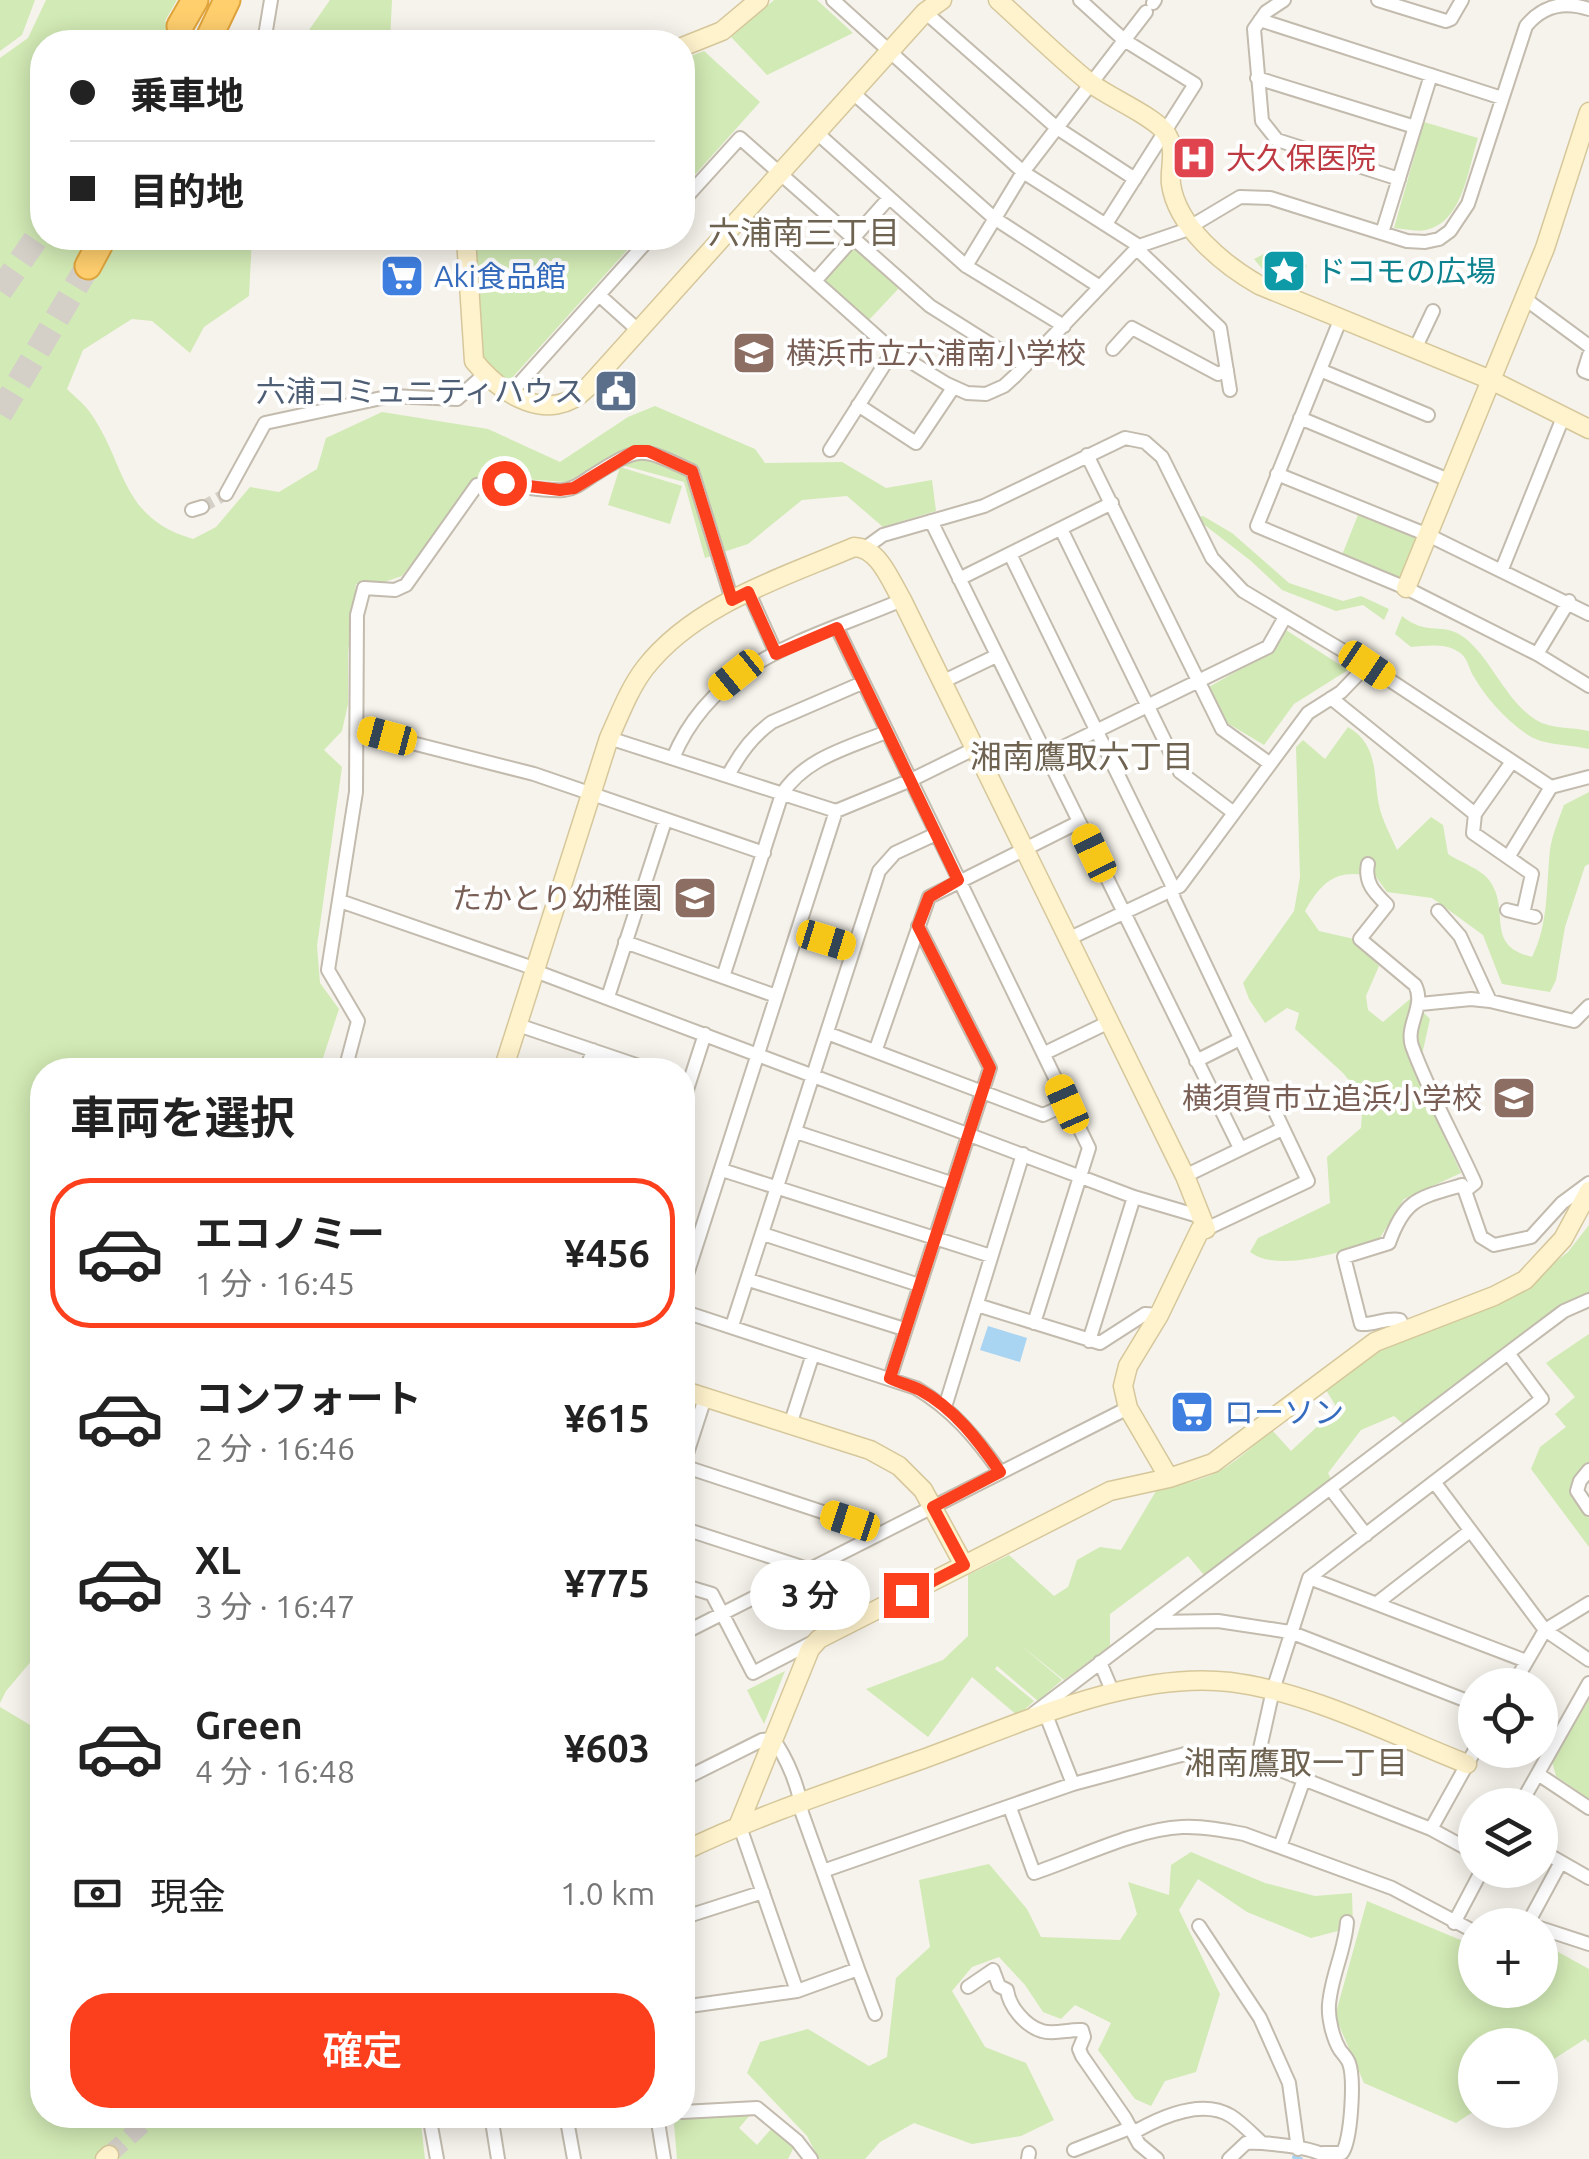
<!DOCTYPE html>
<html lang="ja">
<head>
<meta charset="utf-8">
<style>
	:root { --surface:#fff; --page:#f2f2f2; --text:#222; --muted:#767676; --line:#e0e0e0; --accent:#fc3f1d }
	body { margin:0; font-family:Ubuntu,"Noto Sans JP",sans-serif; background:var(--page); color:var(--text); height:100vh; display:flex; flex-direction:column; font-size:38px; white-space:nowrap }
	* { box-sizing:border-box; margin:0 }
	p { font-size:32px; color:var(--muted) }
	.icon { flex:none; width:55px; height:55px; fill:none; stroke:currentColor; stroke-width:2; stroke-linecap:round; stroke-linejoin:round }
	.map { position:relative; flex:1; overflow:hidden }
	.panel { position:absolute; left:30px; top:1058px; width:665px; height:1070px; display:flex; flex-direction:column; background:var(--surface); border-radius:40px; box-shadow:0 5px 25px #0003 }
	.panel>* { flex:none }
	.guide { position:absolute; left:30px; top:30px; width:665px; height:220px; border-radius:40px; box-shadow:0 5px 25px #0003; display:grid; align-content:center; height:220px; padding:0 40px; background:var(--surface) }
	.controls { position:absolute; left:1458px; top:1668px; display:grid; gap:20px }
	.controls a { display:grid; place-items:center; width:100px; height:100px; border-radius:50%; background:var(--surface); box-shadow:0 5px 25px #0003; font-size:50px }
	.end { position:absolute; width:45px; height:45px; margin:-22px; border:12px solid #fc3f1d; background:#fff; box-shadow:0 0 0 5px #fff }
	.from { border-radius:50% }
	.bubble { position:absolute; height:70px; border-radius:35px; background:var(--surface); box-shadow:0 5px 25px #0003; font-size:32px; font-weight:600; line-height:70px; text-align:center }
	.car { position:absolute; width:30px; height:60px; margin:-30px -15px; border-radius:12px; box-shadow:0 0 8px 2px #0007; background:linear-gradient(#f5c518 24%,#345 0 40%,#f5c518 0 76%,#345 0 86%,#f5c518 0) }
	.guide b { display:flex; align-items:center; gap:35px; height:95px; font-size:38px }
	.guide b+b { border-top:2px solid var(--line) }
	.guide i { width:25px; height:25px; background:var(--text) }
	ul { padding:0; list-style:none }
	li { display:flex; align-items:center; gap:30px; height:150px; margin:0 20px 15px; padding:0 20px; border:5px solid transparent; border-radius:40px }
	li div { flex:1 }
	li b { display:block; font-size:38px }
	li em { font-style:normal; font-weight:600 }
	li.selected { border-color:var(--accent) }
	li>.icon { width:90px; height:90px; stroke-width:1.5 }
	h2 { padding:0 40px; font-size:45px; line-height:120px }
	.pay { display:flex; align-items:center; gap:25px; height:110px; padding:0 40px; font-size:38px }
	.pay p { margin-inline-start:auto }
	.primary-button { display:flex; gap:20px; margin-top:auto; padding:20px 40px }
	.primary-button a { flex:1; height:115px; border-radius:40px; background:var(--accent); color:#fff; font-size:40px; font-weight:600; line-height:115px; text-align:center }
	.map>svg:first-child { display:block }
</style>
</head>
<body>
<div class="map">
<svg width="1589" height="2159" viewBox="0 0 1589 2159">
	<rect width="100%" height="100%" fill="#f6f3ec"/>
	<!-- green -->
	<path fill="#d2eab5" d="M0,0H35L22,35L0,51Z
		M46,0H177L165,21L182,42H42V238H87L75,264L92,273L122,238H252L249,296L204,327L190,353L152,321L132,319L83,350L67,389C74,396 83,403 89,411C127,463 118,517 193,539L216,527L250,487L279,492L317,469L326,438L382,412L488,429L560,462L628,417L655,406L755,449L765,463L842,462L886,488L932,480L936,511L883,527L847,496L802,500L748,544L705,558L684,482L607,461L566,482L479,476L402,576L384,582L356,584L348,653V704L342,731L324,750L342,767L317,946L320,983L339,1009L319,1070H42V1626L39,1652L6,1691L0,1703V58L28,38Z
		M330,0H392L390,42H310L309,30Z
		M774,0H817L853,33L767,75L731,37Z
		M704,51L760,102L683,188V59Z
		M1424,122L1478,138C1468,169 1463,222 1426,230C1417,232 1404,229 1394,228Z
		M475,238H638L511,379H504L481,356Z
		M851,243L900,287L868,321L820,279Z
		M1268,252L1307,265L1299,289L1268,276L1254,259Z
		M620,467L682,486L670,524L608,505Z
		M1358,515L1418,539L1400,580L1342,555Z
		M1203,516L1232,533L1289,583L1343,601L1361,596L1389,609L1384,620L1363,605L1336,611L1282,590L1251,561L1202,523L1199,517Z
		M1402,616C1427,637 1443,621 1465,638C1493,661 1505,700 1536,720C1551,729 1572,727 1589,731V749C1569,744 1545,746 1528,735C1507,721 1486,698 1474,677C1468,668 1468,656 1457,651C1444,643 1425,646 1411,647L1395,634Z
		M1286,630L1348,670L1294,704L1264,745L1224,721L1209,687L1272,651Z
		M1348,727C1379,745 1373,775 1379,805C1382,820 1391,836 1397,850L1431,817L1443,825L1448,854C1460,862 1481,869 1489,880C1512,911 1483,945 1532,957C1549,923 1546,887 1550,850C1552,835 1559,819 1564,805L1589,792V864L1585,866L1565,927L1556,980L1550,992L1502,984L1483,935L1432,898L1387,892L1376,877C1338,868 1323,879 1305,911L1319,931L1354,939L1379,966L1366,996L1368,1010L1383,1022L1410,999L1430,1019L1417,1077L1461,1173L1404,1199L1378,1241C1345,1250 1278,1274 1250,1252L1258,1238L1330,1203L1327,1157L1361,1128L1363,1098L1343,1073L1295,1029L1299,1013L1287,1008L1265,1023L1249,999L1243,983L1294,911L1300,877L1296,747L1303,740L1325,759Z
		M1589,1225V1293L1563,1304L1403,1424L1394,1416L1361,1430L1328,1473L1331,1479L1204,1575L1188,1556L1110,1614V1646L1064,1680L1019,1644L1062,1680L1038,1701L997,1666L995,1669L1034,1701L1018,1716L972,1677L928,1737L866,1689L943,1660L968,1636V1575L1009,1555L1054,1596L1068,1587L1077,1560L1100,1547L1121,1550L1159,1486C1217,1482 1229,1466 1272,1430L1291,1451L1337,1408L1326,1390L1373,1353L1507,1299L1568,1252Z
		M1589,1334V1462L1585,1463L1573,1496L1589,1518V1547L1531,1469L1540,1447L1566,1427L1555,1414L1575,1397L1546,1363Z
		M785,1671L764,1724L747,1690Z
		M1589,1699V1799L1556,1776L1552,1762Z
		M0,1707L42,1732V2115H420L425,2159H106L100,2154L95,2159H0Z
		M1191,1852L1265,1883L1315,1896L1352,1893L1353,1927L1311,1938L1247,1912L1198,1879L1179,1910L1220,1994L1196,2072L1165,2081L1151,2106L1135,2099L1098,2050L1111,2023L1075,2005L1061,2019L1043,2012L1025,1985L999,1957L972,1967L952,1991L985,2047L1026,2063L1054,2120L1021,2136L972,2144L914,2123L880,2142L865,2159H819L807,2136L747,2073L760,2042L808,2029L869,2066L887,2057L896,1978L930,1947L919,1880L989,1864L1027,1909L1041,1937L1120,1940L1137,1914L1128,1882L1169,1895L1171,1865Z
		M1367,1901L1475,1946V1990H1540V1942L1589,1969V2043L1585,2039L1540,2068V2045H1475L1476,2110L1456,2123L1364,2083L1335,2016Z
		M686,2114H751L739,2128L757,2145L771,2129L794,2147L788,2159H677L674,2124Z"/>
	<!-- water -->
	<path fill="#a9d4f2" d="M988,1326L1027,1338L1020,1362L980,1350Z"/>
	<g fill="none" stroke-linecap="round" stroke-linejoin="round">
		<!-- stream -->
		<path stroke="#a9d4f2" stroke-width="4" d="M1294,2157L1301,2159"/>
		<!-- street-tunnel -->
		<path stroke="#d4d0c8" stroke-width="12" stroke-dasharray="12 6" stroke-linecap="butt" d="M202,507L226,494"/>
		<!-- secondary-tunnel -->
		<path stroke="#d4d0c8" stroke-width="18" stroke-dasharray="18 9" stroke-linecap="butt" d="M109,2155L153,2115"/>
		<!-- highway-tunnel -->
		<path stroke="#d4d0c8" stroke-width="25" stroke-dasharray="25 12" stroke-linecap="butt" d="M0,291L42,230
			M0,414L88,266"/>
		<defs>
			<path id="street" d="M833,0L1023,172L1139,246
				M1080,0L1124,40L1195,84L1106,224
				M1284,0L1266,12L1254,29L1262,121L1277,140L1399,179
				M1378,0L1446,21L1451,19L1462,0
				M1153,3L1155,0
				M925,12L1057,128L1135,179
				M1260,20L1502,98
				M264,42L271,0
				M1257,78L1415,127
				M852,92L994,218L1100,287
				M817,133L966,266L1064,326
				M682,202L740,138L930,306L1025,366
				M742,216L893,351L947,384L967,393L986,394L1004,386L1015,376L1139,246L1183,231L1240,197L1270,198L1407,241L1425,242L1439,239L1450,231L1468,204L1526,26C1543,5 1565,1 1589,9
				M1382,233L1431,75
				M1136,248L1220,328L1230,390
				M966,266L1023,172L1146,12
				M815,281L889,198
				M599,295L639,331
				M1524,298L1589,346
				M1341,318L1257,526L1406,588L1537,654L1589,686
				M1113,349L1132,328L1218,374L1227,370
				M1415,349L1433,311
				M1589,355L1584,371L1589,373
				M1320,370L1428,415
				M510,394L650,238
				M858,405L916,443L953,388
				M1300,418L1451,481
				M830,450L893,351
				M1087,455L1222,729L1269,763
				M1277,474L1428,535L1589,614
				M226,494L265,423L391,396L457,399L486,373
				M192,510L202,507
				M931,521L1240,1148
				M1061,529L1180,772L1234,813
				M865,548L883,535L984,506L1125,438L1145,442L1162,457L1212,558L1243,591L1367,665L1551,787
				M1010,554L1171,883L1174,899L1308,1181L1206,1229
				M1502,569L1564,415
				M959,579L1112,503
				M749,593L776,653
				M837,628L1089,1148L1034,1323
				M1537,654L1569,601
				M942,682L996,656
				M1331,698L1475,814
				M357,729L534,774L764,853
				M609,738L836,811L911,780L974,749
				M1045,756L1268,647L1285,617
				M673,758C714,659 811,639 902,600
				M1511,763L1475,814L1473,833L1532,874L1523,914
				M728,776C739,754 752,736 772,722L862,683
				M1509,856L1551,787L1589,777
				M1368,864C1364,883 1375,893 1387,905L1360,939L1415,985C1426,1006 1405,1025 1412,1046C1429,1093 1455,1138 1475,1183L1465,1191L1481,1237L1494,1245L1531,1237L1562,1203L1589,1183
				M340,901L536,969
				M1507,910L1535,917
				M1438,911L1460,936L1490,1001
				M798,931L854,948
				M1068,939L1180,886L1308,713L1341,692L1367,665
				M625,942L776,996
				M535,971L1134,1197L1202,1217
				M723,977L782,794C805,758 848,748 886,732
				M608,997L665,821
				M1420,1004L1471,999L1490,1001L1574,1021L1589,1006
				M518,1025L651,1070
				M827,1033L1043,1115L1067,1104
				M876,1049L929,897L1079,822
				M1045,1053L1109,1022
				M1196,1061L1240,1039
				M345,1070L358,1021L328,970L356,792L357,615L364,588L395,590L406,585L477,485C507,481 535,492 564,490C575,489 583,482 592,476C641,445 640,447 692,471L732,600
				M586,1070L593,1050
				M682,1105L705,1034
				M796,1132L951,1183
				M722,1170L991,1256
				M1185,1176L1282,1129
				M763,1234L919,1285
				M749,1280L904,1329
				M682,1290L836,811
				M977,1305L1100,1343L1145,1314L1159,1315
				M682,1311L916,1388C952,1409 977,1439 1000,1472
				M732,1326L879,871L895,853L936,834
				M1405,1330L1400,1320C1387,1317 1375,1325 1361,1324L1344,1257L1389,1243C1405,1198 1419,1198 1462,1185L1465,1191
				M1089,1341L1134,1197
				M890,1378L990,1068L918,926
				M945,1407L1023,1154
				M790,1425L813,1354
				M683,1466L850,1521L869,1539
				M682,1469L705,1398
				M1589,1470L1580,1481L1577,1491L1589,1509
				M1435,1483L1545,1630L1589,1660
				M1330,1488L1366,1535
				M682,1528L808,1569
				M1309,1578L1526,1661
				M682,1585L712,1594L753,1673L813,1642
				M1377,1603L1470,1531
				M1155,1622L1218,1621L1290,1632L1475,1704
				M682,1634L1128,1408
				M1100,1662L1113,1693
				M1513,1685L1545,1630L1589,1603
				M1034,1713L1508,1353L1564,1311L1589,1300
				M1046,1715L1073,1784
				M1257,1762L1273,1690L1309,1578L1542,1399L1508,1353
				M1538,1774L1589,1808
				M682,1780L762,1740L773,1739C787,1758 800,1789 802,1813L858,1969L797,1991L682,2007
				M1520,1805L1589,1683
				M1010,1808L1034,1873C1079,1858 1136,1829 1182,1827C1203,1826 1224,1830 1244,1834L1392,1888L1475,1932
				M739,1824L797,1991
				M1431,1829L1475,1750
				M1280,1847L1304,1779
				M1540,1850L1589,1878
				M823,1871L1073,1784L1185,1754L1234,1757L1270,1766L1431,1829L1475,1853
				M682,1918L763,1892
				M1454,1923L1482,1870
				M1527,1925L1561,1862
				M1199,1926L1260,2018L1289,2083L1298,2149
				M1540,1928L1589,1944
				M858,1969L875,2014
				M968,1987L993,1970L999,1986L1007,1990C1009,2006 1025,2026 1042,2031C1054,2035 1069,2029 1082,2030L1084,2037L1079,2049L1082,2056L1125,2118L1139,2144L1157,2159
				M682,2112L757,2108L797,2141L811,2159
				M429,2115L437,2159
				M491,2115L498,2159
				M566,2115L574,2159
				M1074,2150L1130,2128L1138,2130C1163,2116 1203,2099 1231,2116C1242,2123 1252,2134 1262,2143
				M1323,2153H1342C1351,2142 1355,2079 1349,2063C1347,2058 1343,2054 1340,2050C1333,2039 1328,2018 1329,2005C1331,1976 1345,1951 1347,1922
				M664,2159L658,2122L668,2115
				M1028,2159L1029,2153
				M1229,2159L1246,2143C1265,2142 1313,2147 1327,2157"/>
			<path id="secondary" d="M998,0C1028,27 1057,56 1089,82C1108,97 1152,115 1165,132C1178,149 1169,166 1171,184C1177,227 1224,265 1259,285L1491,380L1589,429
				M682,47L722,31L759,0
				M466,238L474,361C501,394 549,426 587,388L925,12L942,0
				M1406,588L1545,248L1589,112
				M503,1070L609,738C620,714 629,689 645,668C695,604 782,578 854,547C879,548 890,580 902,600L1185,1176L1206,1229L1200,1230L1159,1315L1128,1366L1123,1386L1128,1408L1169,1478
				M682,1390L870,1450L899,1466L923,1490L964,1565
				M739,1824L810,1649L819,1639L1110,1491L1169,1478L1213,1463L1375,1342L1494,1296L1525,1280L1563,1239L1589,1191
				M682,1852C760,1814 842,1788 923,1759C1015,1726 1131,1670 1230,1682C1310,1692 1393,1735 1467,1764
				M105,2159L109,2155"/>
			<path id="highway" d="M180,26L195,0
				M207,42L227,0
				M88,266L103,238"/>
		</defs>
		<!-- street casing -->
		<use href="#street" stroke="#c2bbae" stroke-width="16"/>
		<!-- secondary casing -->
		<use href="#secondary" stroke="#d6c79b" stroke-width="21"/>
		<!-- highway casing -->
		<use href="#highway" stroke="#e0a43c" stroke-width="29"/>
		<!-- street -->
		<use href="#street" stroke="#fff" stroke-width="12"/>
		<!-- secondary -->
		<use href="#secondary" stroke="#fff3cd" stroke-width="18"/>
		<!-- highway -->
		<use href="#highway" stroke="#ffcf6e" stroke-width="25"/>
	</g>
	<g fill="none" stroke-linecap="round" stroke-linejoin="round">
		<!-- route -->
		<path stroke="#fc3f1d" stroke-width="12" d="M504,483L560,490L574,488L635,451H648L692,471L732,600L748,592L776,654L837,628L958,880L929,897L918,926L990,1068L890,1378C899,1383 910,1385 920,1390C954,1408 979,1441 1000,1472L933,1507L964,1565L906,1595"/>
	</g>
	<!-- icons -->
	<defs>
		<symbol id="hospital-square" viewBox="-11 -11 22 22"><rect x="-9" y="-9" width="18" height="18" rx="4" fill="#e0444e" stroke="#fff"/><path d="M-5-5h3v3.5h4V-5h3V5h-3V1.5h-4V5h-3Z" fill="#fff"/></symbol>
		<symbol id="sight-square" viewBox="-11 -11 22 22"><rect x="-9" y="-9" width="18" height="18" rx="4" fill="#0f9aa8" stroke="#fff"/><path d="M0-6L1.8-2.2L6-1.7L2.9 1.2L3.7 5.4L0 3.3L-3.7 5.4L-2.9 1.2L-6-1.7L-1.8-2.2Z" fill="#fff"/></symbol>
		<symbol id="supermarket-square" viewBox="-11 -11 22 22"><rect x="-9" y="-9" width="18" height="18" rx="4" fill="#3f7fe0" stroke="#fff"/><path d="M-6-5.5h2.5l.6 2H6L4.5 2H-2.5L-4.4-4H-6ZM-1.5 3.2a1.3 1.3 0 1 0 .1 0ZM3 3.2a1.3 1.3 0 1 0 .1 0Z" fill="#fff"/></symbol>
		<symbol id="school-square" viewBox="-11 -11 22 22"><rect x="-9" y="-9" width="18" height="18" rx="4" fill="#8d6e63" stroke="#fff"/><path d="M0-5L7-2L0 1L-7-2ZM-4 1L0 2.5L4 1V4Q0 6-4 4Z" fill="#fff"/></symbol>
		<symbol id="civic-square" viewBox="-11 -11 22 22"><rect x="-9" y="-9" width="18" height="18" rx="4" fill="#5c6f8a" stroke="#fff"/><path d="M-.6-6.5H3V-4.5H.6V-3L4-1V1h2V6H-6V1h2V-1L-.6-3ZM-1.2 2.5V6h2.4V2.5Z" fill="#fff"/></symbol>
	</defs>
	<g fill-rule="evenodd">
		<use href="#hospital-square" x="1169" y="133" width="50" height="50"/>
		<use href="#sight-square" x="1259" y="246" width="50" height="50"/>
		<use href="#supermarket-square" x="377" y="251" width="50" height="50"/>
		<use href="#school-square" x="729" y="328" width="50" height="50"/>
		<use href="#civic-square" x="591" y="366" width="50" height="50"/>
		<use href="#school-square" x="670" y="873" width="50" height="50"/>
		<use href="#school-square" x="1489" y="1073" width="50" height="50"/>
		<use href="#supermarket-square" x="1167" y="1387" width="50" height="50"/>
	</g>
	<g text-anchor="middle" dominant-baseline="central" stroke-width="8" stroke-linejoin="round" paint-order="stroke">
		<!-- health labels -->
		<g font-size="30" fill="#be3a42" stroke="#fff" text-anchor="start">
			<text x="1226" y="158">大久保医院</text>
		</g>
		<!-- culture labels -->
		<g font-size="30" fill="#0d838f" stroke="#fff" text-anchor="start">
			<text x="1316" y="271">ドコモの広場</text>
		</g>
		<!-- shop labels -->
		<g font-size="30" fill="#366cbe" stroke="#fff" text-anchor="start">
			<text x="434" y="276">Aki食品館</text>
			<text x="1224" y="1412">ローソン</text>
		</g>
		<!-- education labels -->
		<g font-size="30" fill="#785e54" stroke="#fff" text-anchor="end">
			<text x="786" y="353" text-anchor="start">横浜市立六浦南小学校</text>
			<text x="662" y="898">たかとり幼稚園</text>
			<text x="1482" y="1098">横須賀市立追浜小学校</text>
		</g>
		<!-- service labels -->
		<g font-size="30" fill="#4e5e75" stroke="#fff" text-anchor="end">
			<text x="584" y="391">六浦コミュニティハウス</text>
		</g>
		<!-- neighbourhood labels -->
		<g font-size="32" fill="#6e6250" stroke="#fff">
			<text x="804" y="232">六浦南三丁目</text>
			<text x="1082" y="756">湘南鷹取六丁目</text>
			<text x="1296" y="1762">湘南鷹取一丁目</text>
		</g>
	</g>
</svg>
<div class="controls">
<a><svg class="icon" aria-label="locate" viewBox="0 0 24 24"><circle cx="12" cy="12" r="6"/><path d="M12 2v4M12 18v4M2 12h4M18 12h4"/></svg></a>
<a><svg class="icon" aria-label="layers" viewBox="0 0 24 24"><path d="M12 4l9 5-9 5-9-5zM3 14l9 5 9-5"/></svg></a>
<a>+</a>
<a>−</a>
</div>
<i class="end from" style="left:504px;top:483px"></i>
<i class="end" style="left:906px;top:1595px"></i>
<div class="bubble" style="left:750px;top:1560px;width:120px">3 分</div>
<i class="car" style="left:1367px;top:665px;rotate:124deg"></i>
<i class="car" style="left:736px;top:675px;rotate:231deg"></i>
<i class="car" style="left:387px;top:736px;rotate:285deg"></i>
<i class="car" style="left:1094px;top:853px;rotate:334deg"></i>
<i class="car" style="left:826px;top:940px;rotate:107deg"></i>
<i class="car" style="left:1067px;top:1104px;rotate:336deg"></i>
<i class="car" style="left:850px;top:1521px;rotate:288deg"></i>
<div class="guide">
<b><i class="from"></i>乗車地</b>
<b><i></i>目的地</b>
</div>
<section class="panel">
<h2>車両を選択</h2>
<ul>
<li class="selected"><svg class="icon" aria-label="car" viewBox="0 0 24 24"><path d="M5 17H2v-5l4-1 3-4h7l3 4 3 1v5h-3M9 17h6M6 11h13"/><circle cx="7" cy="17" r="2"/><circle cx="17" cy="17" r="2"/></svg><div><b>エコノミー</b><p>1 分 · 16:45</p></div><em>¥456</em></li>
<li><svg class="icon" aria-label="car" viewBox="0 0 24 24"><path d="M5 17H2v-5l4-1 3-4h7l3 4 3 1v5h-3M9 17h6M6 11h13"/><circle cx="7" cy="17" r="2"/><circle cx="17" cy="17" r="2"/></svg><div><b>コンフォート</b><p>2 分 · 16:46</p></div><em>¥615</em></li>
<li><svg class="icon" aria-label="car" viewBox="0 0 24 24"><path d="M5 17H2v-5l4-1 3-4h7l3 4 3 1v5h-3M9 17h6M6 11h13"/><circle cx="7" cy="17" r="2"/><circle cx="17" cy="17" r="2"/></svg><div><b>XL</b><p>3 分 · 16:47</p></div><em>¥775</em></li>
<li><svg class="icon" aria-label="car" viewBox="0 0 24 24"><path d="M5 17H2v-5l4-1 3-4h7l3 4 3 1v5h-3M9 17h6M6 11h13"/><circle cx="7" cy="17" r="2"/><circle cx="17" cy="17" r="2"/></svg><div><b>Green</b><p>4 分 · 16:48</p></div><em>¥603</em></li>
</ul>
<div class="pay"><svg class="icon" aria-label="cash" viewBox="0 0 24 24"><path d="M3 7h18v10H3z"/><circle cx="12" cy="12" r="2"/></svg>現金<p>1.0 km</p></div>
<div class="primary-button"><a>確定</a></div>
</section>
</div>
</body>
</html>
